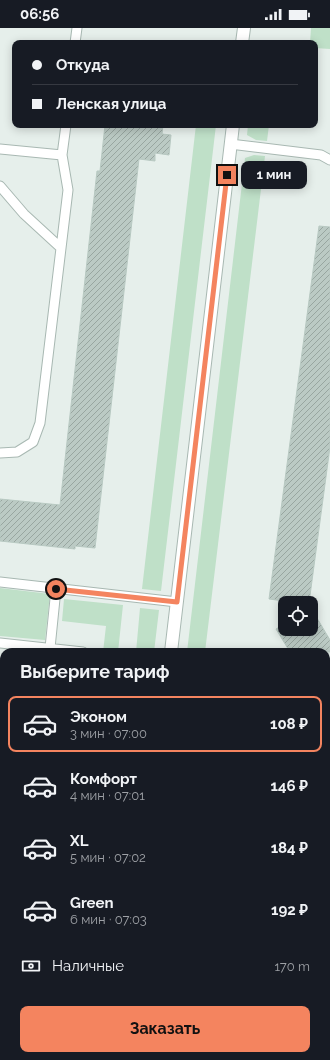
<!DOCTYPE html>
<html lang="ru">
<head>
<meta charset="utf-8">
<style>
	:root { --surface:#171b24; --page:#242831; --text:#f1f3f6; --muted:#9ea1a6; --line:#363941; --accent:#f4845f }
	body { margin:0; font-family:Raleway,sans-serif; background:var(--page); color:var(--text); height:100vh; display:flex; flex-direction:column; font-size:15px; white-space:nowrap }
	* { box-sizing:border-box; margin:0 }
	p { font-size:13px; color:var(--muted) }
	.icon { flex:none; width:22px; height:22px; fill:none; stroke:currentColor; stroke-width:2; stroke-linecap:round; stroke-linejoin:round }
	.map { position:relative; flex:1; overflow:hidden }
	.drawer { position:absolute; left:0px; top:620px; width:330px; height:412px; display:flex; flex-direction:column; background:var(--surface); border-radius:12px 12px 0 0; box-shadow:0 2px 10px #0003 }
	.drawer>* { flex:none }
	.guide { position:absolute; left:12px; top:12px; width:306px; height:88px; border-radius:8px; box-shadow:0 2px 10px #0003; display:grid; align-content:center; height:88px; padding:0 20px; background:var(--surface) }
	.buttons { position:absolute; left:278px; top:568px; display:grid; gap:8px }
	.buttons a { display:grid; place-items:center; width:40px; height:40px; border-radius:8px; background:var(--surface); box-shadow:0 2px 10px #0003; font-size:20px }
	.end { position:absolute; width:18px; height:18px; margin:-9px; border:5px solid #f4845f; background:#111; box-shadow:0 0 0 2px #111 }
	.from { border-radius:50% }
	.bubble { position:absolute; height:28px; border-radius:8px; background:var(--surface); box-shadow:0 2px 10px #0003; font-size:13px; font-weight:700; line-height:28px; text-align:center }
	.guide b { display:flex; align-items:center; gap:14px; height:38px; font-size:15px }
	.guide b+b { border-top:1px solid var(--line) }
	.guide i { width:10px; height:10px; background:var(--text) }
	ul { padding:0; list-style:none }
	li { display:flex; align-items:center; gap:12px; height:56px; margin:0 8px 6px; padding:0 12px; border:2px solid transparent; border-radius:8px }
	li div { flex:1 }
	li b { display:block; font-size:15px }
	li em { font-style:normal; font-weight:700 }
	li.active { border-color:var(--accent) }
	li>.icon { width:36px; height:36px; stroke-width:1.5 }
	h2 { padding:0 20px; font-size:18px; line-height:48px }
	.pay { display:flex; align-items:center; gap:10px; height:44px; padding:0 20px; font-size:15px }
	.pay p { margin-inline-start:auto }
	.primary-button { display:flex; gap:8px; margin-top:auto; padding:8px 20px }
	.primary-button a { flex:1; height:46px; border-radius:8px; background:var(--accent); color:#111; font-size:16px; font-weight:700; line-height:46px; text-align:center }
	.status { display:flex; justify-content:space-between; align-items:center; height:28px; padding:0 20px; background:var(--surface); direction:ltr }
	.status svg { height:11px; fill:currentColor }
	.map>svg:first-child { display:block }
</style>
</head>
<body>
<div class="status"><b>06:56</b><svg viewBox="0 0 49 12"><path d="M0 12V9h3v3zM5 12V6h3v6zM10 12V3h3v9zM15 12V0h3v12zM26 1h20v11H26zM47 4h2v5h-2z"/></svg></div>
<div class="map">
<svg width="330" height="1032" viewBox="0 0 330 1032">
	<defs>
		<pattern id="building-hatch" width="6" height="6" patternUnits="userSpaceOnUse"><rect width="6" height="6" fill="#bbcac4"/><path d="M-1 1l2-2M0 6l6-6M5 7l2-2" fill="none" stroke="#98a6a0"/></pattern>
	</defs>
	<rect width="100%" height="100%" fill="#e6efeb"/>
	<!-- grass -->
	<path fill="#bfe0c8" d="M311,0H330V21L315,20V15H310Z
		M196,97H216L161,563L142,561Z
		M248,97H269L267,113L256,112L247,107Z
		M254,127L265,128L205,624H187L245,130Z
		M0,560L50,566L45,612L0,608Z
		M64,571L123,577L118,624H103L106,598L62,593Z
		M140,580L159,582L154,624H136Z"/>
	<!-- building -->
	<path fill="url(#building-hatch)" stroke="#b8c9c2" d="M105,97H163L162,106L171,107L169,127L155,125V133L139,131L95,520L75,518V521L0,513V471L60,477L97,143H100Z
		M319,198L330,199V419L309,575H299L269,571Z
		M311,580L330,612V624H290L276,601L285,596V601H311Z"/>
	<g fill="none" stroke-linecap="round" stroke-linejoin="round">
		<defs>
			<path id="lane" d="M75,15L77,0
				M230,116L321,127L330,132
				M0,121L62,127
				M0,158L24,186L61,220
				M0,425L17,424L33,414L40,395L68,162L62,127L66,97
				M0,554L177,574
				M0,615L83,624
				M50,620L56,561
				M0,875H4
				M326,895H330
				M0,941L4,942
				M78,1032L79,1028
				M211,1032V1028
				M261,1032L262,1028"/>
			<path id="street" d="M242,15L244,0
				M171,624L233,97
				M122,1032V1028"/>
		</defs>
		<!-- lane casing -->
		<use href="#lane" stroke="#a8b8b2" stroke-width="11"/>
		<!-- street casing -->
		<use href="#street" stroke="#a8b8b2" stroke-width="14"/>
		<!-- lane -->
		<use href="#lane" stroke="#fff" stroke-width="9"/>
		<!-- street -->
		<use href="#street" stroke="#fff" stroke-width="12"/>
	</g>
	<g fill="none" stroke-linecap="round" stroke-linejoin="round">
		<!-- route -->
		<path stroke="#f4845f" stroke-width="5" d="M56,561L177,574L227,147"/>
	</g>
</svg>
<div class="buttons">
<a><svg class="icon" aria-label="locate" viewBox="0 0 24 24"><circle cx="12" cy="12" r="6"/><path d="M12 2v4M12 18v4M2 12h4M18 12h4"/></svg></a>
</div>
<i class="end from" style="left:56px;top:561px"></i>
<i class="end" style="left:227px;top:147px"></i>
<div class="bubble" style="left:241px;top:133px;width:66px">1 мин</div>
<div class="guide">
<b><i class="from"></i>Откуда</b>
<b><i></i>Ленская улица</b>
</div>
<section class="drawer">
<h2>Выберите тариф</h2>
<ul>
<li class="active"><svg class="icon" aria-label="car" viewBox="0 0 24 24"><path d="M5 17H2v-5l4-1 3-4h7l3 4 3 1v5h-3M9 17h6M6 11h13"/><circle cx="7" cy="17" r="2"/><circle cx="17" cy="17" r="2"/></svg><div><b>Эконом</b><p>3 мин · 07:00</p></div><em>108 ₽</em></li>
<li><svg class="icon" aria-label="car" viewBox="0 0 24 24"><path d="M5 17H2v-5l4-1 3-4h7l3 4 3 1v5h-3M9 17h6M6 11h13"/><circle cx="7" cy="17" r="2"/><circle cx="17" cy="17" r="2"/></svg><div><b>Комфорт</b><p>4 мин · 07:01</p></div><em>146 ₽</em></li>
<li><svg class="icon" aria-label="car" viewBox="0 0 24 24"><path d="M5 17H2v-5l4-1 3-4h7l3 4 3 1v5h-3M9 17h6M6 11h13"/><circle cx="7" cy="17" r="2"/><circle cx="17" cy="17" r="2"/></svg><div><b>XL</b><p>5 мин · 07:02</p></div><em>184 ₽</em></li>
<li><svg class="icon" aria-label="car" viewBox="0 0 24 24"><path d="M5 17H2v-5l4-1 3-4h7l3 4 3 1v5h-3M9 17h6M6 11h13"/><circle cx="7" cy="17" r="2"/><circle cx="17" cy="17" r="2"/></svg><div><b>Green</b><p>6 мин · 07:03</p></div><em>192 ₽</em></li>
</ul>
<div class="pay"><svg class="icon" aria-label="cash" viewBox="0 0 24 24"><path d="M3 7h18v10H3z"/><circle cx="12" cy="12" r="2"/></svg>Наличные<p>170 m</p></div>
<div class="primary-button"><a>Заказать</a></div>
</section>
</div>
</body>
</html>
